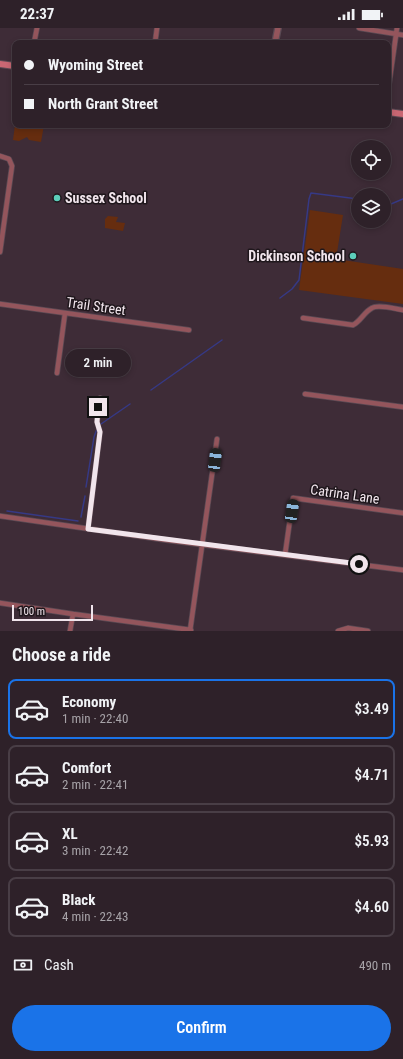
<!DOCTYPE html>
<html lang="en">
<head>
<meta charset="utf-8">
<style>
	:root { --surface:#2e2129; --page:#362931; --text:#f1f3f6; --muted:#a7a3a8; --line:#493e46; --accent:#1a73e8 }
	body { margin:0; font-family:"Roboto Condensed",sans-serif; background:var(--page); color:var(--text); height:100vh; display:flex; flex-direction:column; font-size:15px; white-space:nowrap }
	* { box-sizing:border-box; margin:0 }
	p { font-size:13px; color:var(--muted) }
	.icon { flex:none; width:22px; height:22px; fill:none; stroke:currentColor; stroke-width:2; stroke-linecap:round; stroke-linejoin:round }
	.map { position:relative; height:603px; overflow:hidden }
	.drawer { display:flex; flex-direction:column; background:var(--surface); flex:1 }
	.drawer>* { flex:none }
	.hud { position:absolute; left:12px; top:12px; width:379px; height:88px; border-radius:8px; box-shadow:0 2px 6px #0003,0 0 0 1px var(--line); display:grid; align-content:center; height:88px; padding:0 12px; background:var(--surface) }
	.fabs { position:absolute; left:351px; top:112px; display:grid; gap:8px }
	.fabs a { display:grid; place-items:center; width:40px; height:40px; border-radius:50%; background:var(--surface); box-shadow:0 2px 6px #0003,0 0 0 1px var(--line); font-size:20px }
	.scale { position:absolute; left:12px; bottom:10px; width:81px; box-sizing:border-box; padding-left:4px; border:2px solid #f1e5ec; border-top:0; font-size:11px; line-height:14px; white-space:nowrap; color:#f1e5ec; -webkit-text-stroke:3px #1f171c; paint-order:stroke }
	.end { position:absolute; width:18px; height:18px; margin:-9px; border:5px solid #f1e5ec; background:#111; box-shadow:0 0 0 2px #111 }
	.from { border-radius:50% }
	.bubble { position:absolute; height:28px; border-radius:14px; background:var(--surface); box-shadow:0 2px 6px #0003,0 0 0 1px var(--line); font-size:13px; font-weight:600; line-height:28px; text-align:center }
	.car { position:absolute; width:12px; height:24px; margin:-12px -6px; border-radius:5px; box-shadow:0 0 3px 1px #0007; background:linear-gradient(#222 24%,#8ab4d8 0 40%,#222 0 76%,#8ab4d8 0 86%,#222 0) }
	.hud b { display:flex; align-items:center; gap:14px; height:38px; font-size:15px }
	.hud b+b { border-top:1px solid var(--line) }
	.hud i { width:10px; height:10px; background:var(--text) }
	ul { padding:0; list-style:none }
	li { display:flex; align-items:center; gap:12px; height:60px; margin:0 8px 6px; padding:0 4px; border:2px solid var(--line); border-radius:8px }
	li div { flex:1 }
	li b { display:block; font-size:15px }
	li em { font-style:normal; font-weight:600 }
	li.active { border-color:var(--accent) }
	li>.icon { width:36px; height:36px; stroke-width:1.5 }
	h2 { padding:0 12px; font-size:18px; line-height:48px }
	.pay { display:flex; align-items:center; gap:10px; height:44px; padding:0 12px; font-size:15px }
	.pay p { margin-inline-start:auto }
	.primary-button { display:flex; gap:8px; margin-top:auto; padding:8px 12px }
	.primary-button a { flex:1; height:46px; border-radius:24px; background:var(--accent); color:#fff; font-size:16px; font-weight:600; line-height:46px; text-align:center }
	.status { display:flex; justify-content:space-between; align-items:center; height:28px; padding:0 20px; background:var(--surface); direction:ltr }
	.status svg { height:11px; fill:currentColor }
	.map>svg:first-child { display:block }
</style>
</head>
<body>
<div class="status"><b>22:37</b><svg viewBox="0 0 49 12"><path d="M0 12V9h3v3zM5 12V6h3v6zM10 12V3h3v9zM15 12V0h3v12zM26 1h20v11H26zM47 4h2v5h-2z"/></svg></div>
<div class="map">
<svg width="403" height="603" viewBox="0 0 403 603">
	<rect width="100%" height="100%" fill="#3e2c37"/>
	<!-- green -->
	<path fill="#662d0f" d="M15,97H44L41,114L29,112L27,109L19,113L13,112Z
		M310,182L343,187L336,231L403,241V276L299,262Z
		M108,188L118,189L116,194L125,195L123,203L105,200V191Z"/>
	<g fill="none" stroke-linecap="round" stroke-linejoin="round">
		<!-- stream -->
		<path stroke="#363985" stroke-width="1.5" d="M384,175L391,176L403,171
			M280,270L292,261L299,252L309,171L311,165L358,171
			M151,362L222,312
			M101,396L130,376
			M86,459L94,409L97,401
			M7,483L78,493
			M81,489L85,468"/>
		<defs>
			<path id="minor" d="M359,0L403,7
				M34,15L37,0
				M155,15L157,0
				M388,63L397,0
				M0,128L9,131L12,138L0,224
				M0,276L189,302
				M303,290L353,297C361,293 364,284 372,280C378,276 396,281 403,282
				M57,345L65,285
				M305,366L403,379
				M0,488L166,512L403,542
				M88,501L100,404L97,394L100,370
				M285,527L293,470L403,485
				M0,575L73,586L191,602
				M70,603L73,586
				M190,603L217,411
				M338,603L348,600L368,603"/>
			<path id="tertiary" d="M275,15L278,0"/>
			<path id="secondary" d="M0,36L15,38
				M388,84L403,86"/>
		</defs>
		<!-- minor casing -->
		<use href="#minor" stroke="#5b4a54" stroke-width="6"/>
		<!-- tertiary casing -->
		<use href="#tertiary" stroke="#5b4a54" stroke-width="8"/>
		<!-- secondary casing -->
		<use href="#secondary" stroke="#5b4a54" stroke-width="8"/>
		<!-- minor -->
		<use href="#minor" stroke="#94555c" stroke-width="4.5"/>
		<!-- tertiary -->
		<use href="#tertiary" stroke="#94555c" stroke-width="5.5"/>
		<!-- secondary -->
		<use href="#secondary" stroke="#c96773" stroke-width="6"/>
	</g>
	<g fill="none" stroke-linecap="round" stroke-linejoin="round">
		<!-- route -->
		<path stroke="#f1e5ec" stroke-width="5" d="M98,379L97,394L100,404L88,501L359,536"/>
	</g>
	<!-- markers -->
	<g fill="#5cceba" stroke="#1f171c" stroke-width="1.5">
		<circle cx="57" cy="170" r="4"/>
		<circle cx="353" cy="228" r="4"/>
	</g>
	<g text-anchor="middle" dominant-baseline="central" stroke-width="3" stroke-linejoin="round" paint-order="stroke">
		<!-- poi labels -->
		<g font-size="14" font-weight="bold" fill="#f1e5ec" stroke="#1f171c" text-anchor="start">
			<text x="65" y="170">Sussex School</text>
			<text x="345" y="228" text-anchor="end">Dickinson School</text>
		</g>
		<!-- street labels -->
		<g font-size="14" fill="#f1e5ec" stroke="#1f171c">
			<text transform="translate(96 278) rotate(8)">Trail Street</text>
			<text transform="translate(345 466) rotate(8)">Catrina Lane</text>
		</g>
	</g>
</svg>
<div class="fabs">
<a><svg class="icon" aria-label="locate" viewBox="0 0 24 24"><circle cx="12" cy="12" r="6"/><path d="M12 2v4M12 18v4M2 12h4M18 12h4"/></svg></a>
<a><svg class="icon" aria-label="layers" viewBox="0 0 24 24"><path d="M12 4l9 5-9 5-9-5zM3 14l9 5 9-5"/></svg></a>
</div>
<div class="scale">100 m</div>
<i class="end from" style="left:359px;top:536px"></i>
<i class="end" style="left:98px;top:379px"></i>
<div class="bubble" style="left:65px;top:321px;width:66px">2 min</div>
<i class="car" style="left:215px;top:432px;rotate:7deg"></i>
<i class="car" style="left:292px;top:483px;rotate:8deg"></i>
<div class="hud">
<b><i class="from"></i>Wyoming Street</b>
<b><i></i>North Grant Street</b>
</div>
</div>
<section class="drawer">
<h2>Choose a ride</h2>
<ul>
<li class="active"><svg class="icon" aria-label="car" viewBox="0 0 24 24"><path d="M5 17H2v-5l4-1 3-4h7l3 4 3 1v5h-3M9 17h6M6 11h13"/><circle cx="7" cy="17" r="2"/><circle cx="17" cy="17" r="2"/></svg><div><b>Economy</b><p>1 min · 22:40</p></div><em>$3.49</em></li>
<li><svg class="icon" aria-label="car" viewBox="0 0 24 24"><path d="M5 17H2v-5l4-1 3-4h7l3 4 3 1v5h-3M9 17h6M6 11h13"/><circle cx="7" cy="17" r="2"/><circle cx="17" cy="17" r="2"/></svg><div><b>Comfort</b><p>2 min · 22:41</p></div><em>$4.71</em></li>
<li><svg class="icon" aria-label="car" viewBox="0 0 24 24"><path d="M5 17H2v-5l4-1 3-4h7l3 4 3 1v5h-3M9 17h6M6 11h13"/><circle cx="7" cy="17" r="2"/><circle cx="17" cy="17" r="2"/></svg><div><b>XL</b><p>3 min · 22:42</p></div><em>$5.93</em></li>
<li><svg class="icon" aria-label="car" viewBox="0 0 24 24"><path d="M5 17H2v-5l4-1 3-4h7l3 4 3 1v5h-3M9 17h6M6 11h13"/><circle cx="7" cy="17" r="2"/><circle cx="17" cy="17" r="2"/></svg><div><b>Black</b><p>4 min · 22:43</p></div><em>$4.60</em></li>
</ul>
<div class="pay"><svg class="icon" aria-label="cash" viewBox="0 0 24 24"><path d="M3 7h18v10H3z"/><circle cx="12" cy="12" r="2"/></svg>Cash<p>490 m</p></div>
<div class="primary-button"><a>Confirm</a></div>
</section>
</body>
</html>
